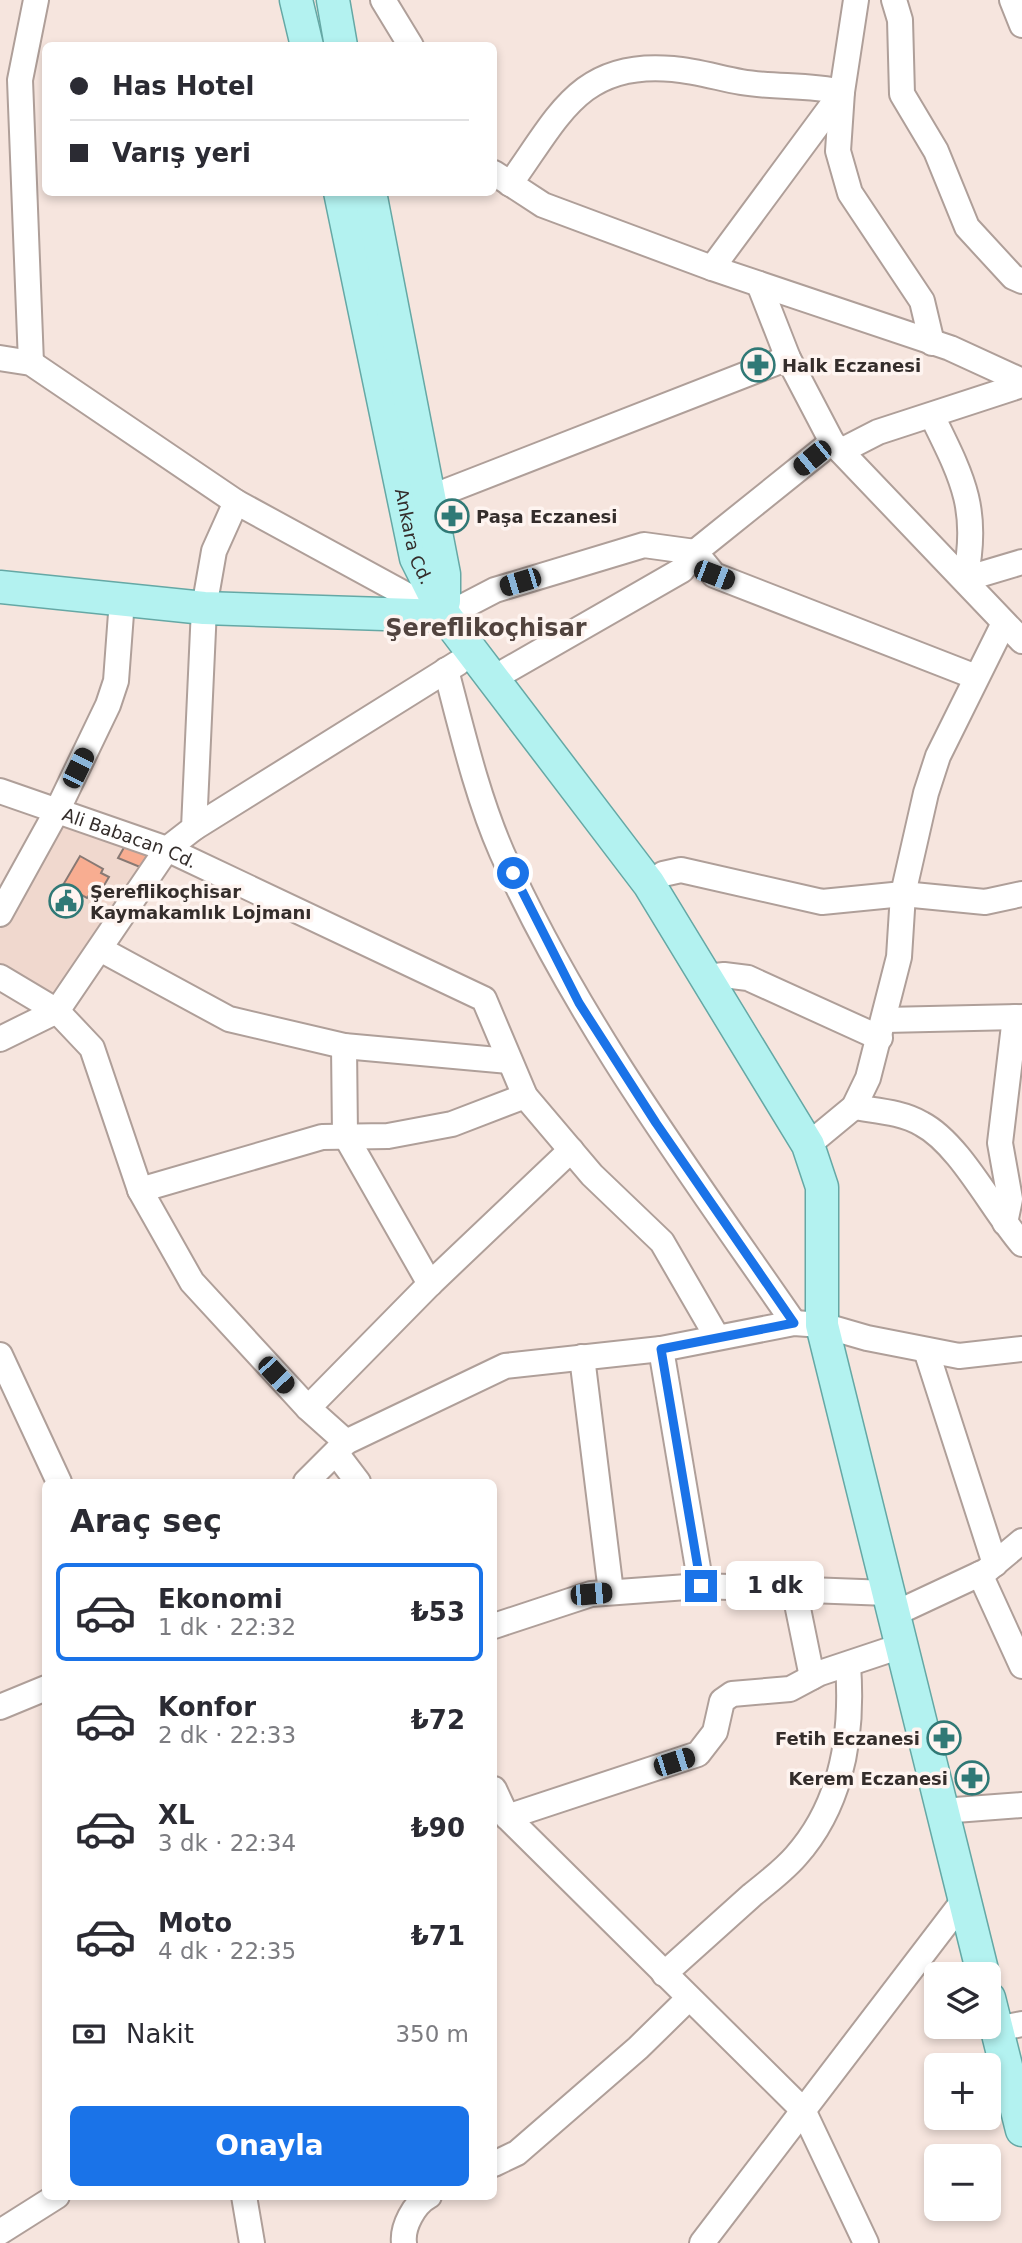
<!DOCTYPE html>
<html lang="tr">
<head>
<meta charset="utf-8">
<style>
	:root { --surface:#fff; --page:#f7f7f7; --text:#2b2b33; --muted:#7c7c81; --line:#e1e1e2; --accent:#1a73e8 }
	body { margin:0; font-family:"DejaVu Sans",sans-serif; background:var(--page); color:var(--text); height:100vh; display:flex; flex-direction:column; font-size:26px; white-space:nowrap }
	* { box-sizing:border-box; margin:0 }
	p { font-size:23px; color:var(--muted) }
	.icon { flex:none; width:38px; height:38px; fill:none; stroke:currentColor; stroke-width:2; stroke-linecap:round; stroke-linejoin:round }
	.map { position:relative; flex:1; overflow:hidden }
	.details { position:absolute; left:42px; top:1479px; width:455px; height:721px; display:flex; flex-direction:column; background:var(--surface); border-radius:10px; box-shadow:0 4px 10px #0003 }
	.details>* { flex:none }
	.hud { position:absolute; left:42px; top:42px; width:455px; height:154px; border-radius:10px; box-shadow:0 4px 10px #0003; display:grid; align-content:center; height:154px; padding:0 28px; background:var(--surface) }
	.fabs { position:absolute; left:924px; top:1962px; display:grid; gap:14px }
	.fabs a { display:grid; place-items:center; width:77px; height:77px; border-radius:10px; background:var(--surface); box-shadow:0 4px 10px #0003; font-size:35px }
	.end { position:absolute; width:32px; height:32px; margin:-16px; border:9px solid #1a73e8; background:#fff; box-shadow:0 0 0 4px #fff }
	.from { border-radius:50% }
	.bubble { position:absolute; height:49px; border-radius:10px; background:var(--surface); box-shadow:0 4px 10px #0003; font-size:23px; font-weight:700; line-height:49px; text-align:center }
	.car { position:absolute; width:21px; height:42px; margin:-21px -10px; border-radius:9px; box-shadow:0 0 5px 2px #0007; background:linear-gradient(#222 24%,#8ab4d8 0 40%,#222 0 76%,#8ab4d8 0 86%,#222 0) }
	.hud b { display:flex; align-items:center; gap:24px; height:66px; font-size:26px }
	.hud b+b { border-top:2px solid var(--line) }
	.hud i { width:18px; height:18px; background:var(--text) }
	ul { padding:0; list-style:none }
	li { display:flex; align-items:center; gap:21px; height:98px; margin:0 14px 10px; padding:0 14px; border:4px solid transparent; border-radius:10px }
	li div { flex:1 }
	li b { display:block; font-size:26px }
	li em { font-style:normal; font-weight:700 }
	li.current { border-color:var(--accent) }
	li>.icon { width:63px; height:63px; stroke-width:1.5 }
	h2 { padding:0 28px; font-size:32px; line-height:84px }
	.pay { display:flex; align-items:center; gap:18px; height:77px; padding:0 28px; font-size:26px }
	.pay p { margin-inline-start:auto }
	.cta { display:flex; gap:14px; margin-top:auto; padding:14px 28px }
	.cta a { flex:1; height:80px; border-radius:10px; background:var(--accent); color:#fff; font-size:28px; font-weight:700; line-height:80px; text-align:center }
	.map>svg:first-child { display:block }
</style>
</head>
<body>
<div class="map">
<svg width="1022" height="2243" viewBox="0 0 1022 2243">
	<rect width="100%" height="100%" fill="#f6e5de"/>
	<!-- built -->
	<path fill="#f0d8ce" d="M62,819L149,853L52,1000L0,968V929Z"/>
	<!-- building -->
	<path fill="#f8ad91" stroke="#887974" stroke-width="2" d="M126,844L149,853L140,867L118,858Z
		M80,856L103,869L101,873L109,877L96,899L89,895L87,898L63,885Z"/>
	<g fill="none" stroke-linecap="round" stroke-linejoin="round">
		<defs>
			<g id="minor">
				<path d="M383,0L411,46"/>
				<path d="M894,0L900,20L902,94L936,151L967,227L1013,277L1022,281"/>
				<path d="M1012,0L1022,25"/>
				<path d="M494,173L543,205L712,268L950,348L1022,381"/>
				<path d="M510,184C558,118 579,60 673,69C696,71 719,78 741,82C775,88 808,84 842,92L838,151L850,193L922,301L932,343"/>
				<path d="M712,268L842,92L856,0"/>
				<path d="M759,284L788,358L832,442L1022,641"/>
				<path d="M0,358L31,363L236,502L445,616L495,590L644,545L695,552L714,575L976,677"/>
				<path d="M31,363L20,80L36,0"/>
				<path d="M932,416C962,477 980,509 965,579L1022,562"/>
				<path d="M841,451L878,432L1022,385"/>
				<path d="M429,498L788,358"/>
				<path d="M446,670C462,731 477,796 502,853C578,1022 689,1171 794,1323"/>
				<path d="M492,679L682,570L695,552L832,442"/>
				<path id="s1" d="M0,791L167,849L484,999L525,1096L592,1175L662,1242L717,1337"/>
				<path d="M194,828L458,663"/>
				<path d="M649,884L663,874L681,870L822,902L903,894L985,902L1022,894"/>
				<path d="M0,914L58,809L108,705L116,681L122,600"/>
				<path d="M100,949L229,1019L344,1046L509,1061"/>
				<path d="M0,977L57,1011L92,1048L140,1190L192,1282L308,1408L346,1442"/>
				<path d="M706,977L724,975L748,978L880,1038"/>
				<path d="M885,1020L1022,1017"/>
				<path d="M0,1039L57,1011L167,849L194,828L204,608L214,551L236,502"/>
				<path d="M344,1046L345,1135L430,1284"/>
				<path d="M854,1107C877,1111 902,1112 922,1124C960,1144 993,1211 1022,1244"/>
				<path d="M808,1145L854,1107L868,1078L899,957L903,894L926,793L938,756L1004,623"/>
				<path d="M140,1190L322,1137L388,1136L452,1124L525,1096"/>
				<path d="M1005,1223L1010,1199L1000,1143L1015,1017"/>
				<path d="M661,1349L701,1586"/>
				<path d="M926,1350L995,1564"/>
				<path d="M0,1355L59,1482"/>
				<path d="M582,1357L611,1592"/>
				<path d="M308,1408L430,1284L571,1150"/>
				<path d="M336,1453L358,1482"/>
				<path d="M306,1482L346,1442L505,1366L661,1349L794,1323L822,1325L867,1338L959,1356L1022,1349"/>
				<path d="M980,1574L1022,1666"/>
				<path d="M794,1589L812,1677"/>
				<path d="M894,1614L986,1571L1022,1541"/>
				<path d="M494,1626L591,1594L701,1586L888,1593"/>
				<path d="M0,1707L46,1688"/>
				<path d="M494,1789L507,1817L803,2110L866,2243"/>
				<path d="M942,1811L1022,1805"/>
				<path d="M507,1817L698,1754L715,1732L722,1701L732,1694L790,1689L820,1673L901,1646"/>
				<path d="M664,1974C693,1948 723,1921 752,1895C767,1883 784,1870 796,1856C843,1803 853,1732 848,1665"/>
				<path d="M997,2029L1022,2024"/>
				<path d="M494,2164L517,2153L638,2048L689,1998"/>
				<path d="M244,2196L252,2243"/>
				<path d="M0,2232L57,2196"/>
				<path d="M404,2243C402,2227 414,2204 429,2196"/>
				<path d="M702,2243L964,1900"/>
			</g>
			<g id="major">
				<path d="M296,0L307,46"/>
				<path d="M333,0L341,46"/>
				<path id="s2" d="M340,192L416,558L445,616L649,884L808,1145L822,1187V1325L983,1974"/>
				<path d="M370,192L444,574V601"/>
				<path d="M0,587L204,608L445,616"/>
				<path d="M989,1998L1022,2130"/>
			</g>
		</defs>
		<!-- minor casing -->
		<use href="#minor" stroke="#af9f99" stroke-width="28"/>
		<!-- major casing -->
		<use href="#major" stroke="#65a8a5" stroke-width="35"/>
		<!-- minor -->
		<use href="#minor" stroke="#fff" stroke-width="24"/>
		<!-- major -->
		<use href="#major" stroke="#b3f2f0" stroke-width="32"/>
	</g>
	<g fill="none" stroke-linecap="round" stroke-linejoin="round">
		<!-- route -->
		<path stroke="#1a73e8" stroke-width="9" d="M513,873L579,1003L656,1123L794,1323L661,1349L701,1586"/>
	</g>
	<!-- icons -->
	<defs>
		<symbol id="pharmacy-ring" viewBox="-11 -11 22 22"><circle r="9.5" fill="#fef4f0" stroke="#307976" stroke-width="1.5"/><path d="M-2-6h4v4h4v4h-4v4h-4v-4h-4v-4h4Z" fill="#307976"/></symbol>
		<symbol id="civic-ring" viewBox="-11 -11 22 22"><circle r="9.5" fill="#fef4f0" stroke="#307976" stroke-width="1.5"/><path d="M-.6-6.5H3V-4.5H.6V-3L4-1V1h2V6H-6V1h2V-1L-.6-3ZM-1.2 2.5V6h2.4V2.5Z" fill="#307976"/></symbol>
	</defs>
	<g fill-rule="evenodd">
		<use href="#pharmacy-ring" x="739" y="346" width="38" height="38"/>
		<use href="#pharmacy-ring" x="433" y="497" width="38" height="38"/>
		<use href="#civic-ring" x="47" y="882" width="38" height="38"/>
		<use href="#pharmacy-ring" x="925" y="1719" width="38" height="38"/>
		<use href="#pharmacy-ring" x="953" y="1759" width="38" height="38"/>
	</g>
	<g text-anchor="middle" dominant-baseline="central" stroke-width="7" stroke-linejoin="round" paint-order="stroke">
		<!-- poi labels -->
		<g font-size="18" font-weight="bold" fill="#342d2b" stroke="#fef4f0" text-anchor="start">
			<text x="782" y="365">Halk Eczanesi</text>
			<text x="476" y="516">Paşa Eczanesi</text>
			<text x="90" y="891">Şereflikoçhisar<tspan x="90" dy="21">Kaymakamlık Lojmanı</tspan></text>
			<text x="920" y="1738" text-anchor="end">Fetih Eczanesi</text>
			<text x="948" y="1778" text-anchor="end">Kerem Eczanesi</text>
		</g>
		<!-- street labels -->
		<g font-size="18" fill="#342d2b" stroke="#fef4f0">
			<text stroke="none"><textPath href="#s2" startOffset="352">Ankara Cd.</textPath></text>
			<text stroke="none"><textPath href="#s1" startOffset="138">Ali Babacan Cd.</textPath></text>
		</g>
		<!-- district labels -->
		<g font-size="24" font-weight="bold" fill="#51433e" stroke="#fef4f0">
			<text x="486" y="628">Şereflikoçhisar</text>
		</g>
	</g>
</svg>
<div class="fabs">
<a><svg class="icon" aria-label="layers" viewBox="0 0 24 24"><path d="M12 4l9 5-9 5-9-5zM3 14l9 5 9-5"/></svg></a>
<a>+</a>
<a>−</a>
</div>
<i class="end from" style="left:513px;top:873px"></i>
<i class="end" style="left:701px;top:1586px"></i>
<div class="bubble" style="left:726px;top:1561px;width:98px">1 dk</div>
<i class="car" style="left:812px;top:458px;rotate:231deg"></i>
<i class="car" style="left:714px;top:575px;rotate:111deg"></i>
<i class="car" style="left:520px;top:582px;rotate:253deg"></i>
<i class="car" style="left:78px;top:768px;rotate:26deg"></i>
<i class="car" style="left:276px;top:1375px;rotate:137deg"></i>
<i class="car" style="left:591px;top:1594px;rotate:85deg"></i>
<i class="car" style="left:674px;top:1762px;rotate:72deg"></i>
<div class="hud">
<b><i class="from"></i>Has Hotel</b>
<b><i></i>Varış yeri</b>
</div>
<section class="details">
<h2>Araç seç</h2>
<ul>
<li class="current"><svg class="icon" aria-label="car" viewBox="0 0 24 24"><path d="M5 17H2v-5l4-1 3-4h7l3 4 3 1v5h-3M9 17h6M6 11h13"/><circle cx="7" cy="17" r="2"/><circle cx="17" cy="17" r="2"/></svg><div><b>Ekonomi</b><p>1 dk · 22:32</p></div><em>₺53</em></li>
<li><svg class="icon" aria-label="car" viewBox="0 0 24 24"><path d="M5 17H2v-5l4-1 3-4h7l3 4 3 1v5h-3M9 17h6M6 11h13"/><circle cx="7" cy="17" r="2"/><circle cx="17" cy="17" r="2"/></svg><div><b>Konfor</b><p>2 dk · 22:33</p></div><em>₺72</em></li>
<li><svg class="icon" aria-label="car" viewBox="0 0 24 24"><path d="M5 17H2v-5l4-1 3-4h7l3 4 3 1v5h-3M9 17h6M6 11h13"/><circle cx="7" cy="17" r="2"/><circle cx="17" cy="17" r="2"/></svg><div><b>XL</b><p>3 dk · 22:34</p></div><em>₺90</em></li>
<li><svg class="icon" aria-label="car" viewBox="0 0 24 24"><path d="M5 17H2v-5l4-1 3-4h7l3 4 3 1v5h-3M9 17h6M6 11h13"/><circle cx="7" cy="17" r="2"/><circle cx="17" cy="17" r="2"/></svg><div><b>Moto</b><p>4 dk · 22:35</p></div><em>₺71</em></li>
</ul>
<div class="pay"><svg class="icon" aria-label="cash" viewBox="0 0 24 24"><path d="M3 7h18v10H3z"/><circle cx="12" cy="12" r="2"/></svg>Nakit<p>350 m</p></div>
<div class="cta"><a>Onayla</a></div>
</section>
</div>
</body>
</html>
